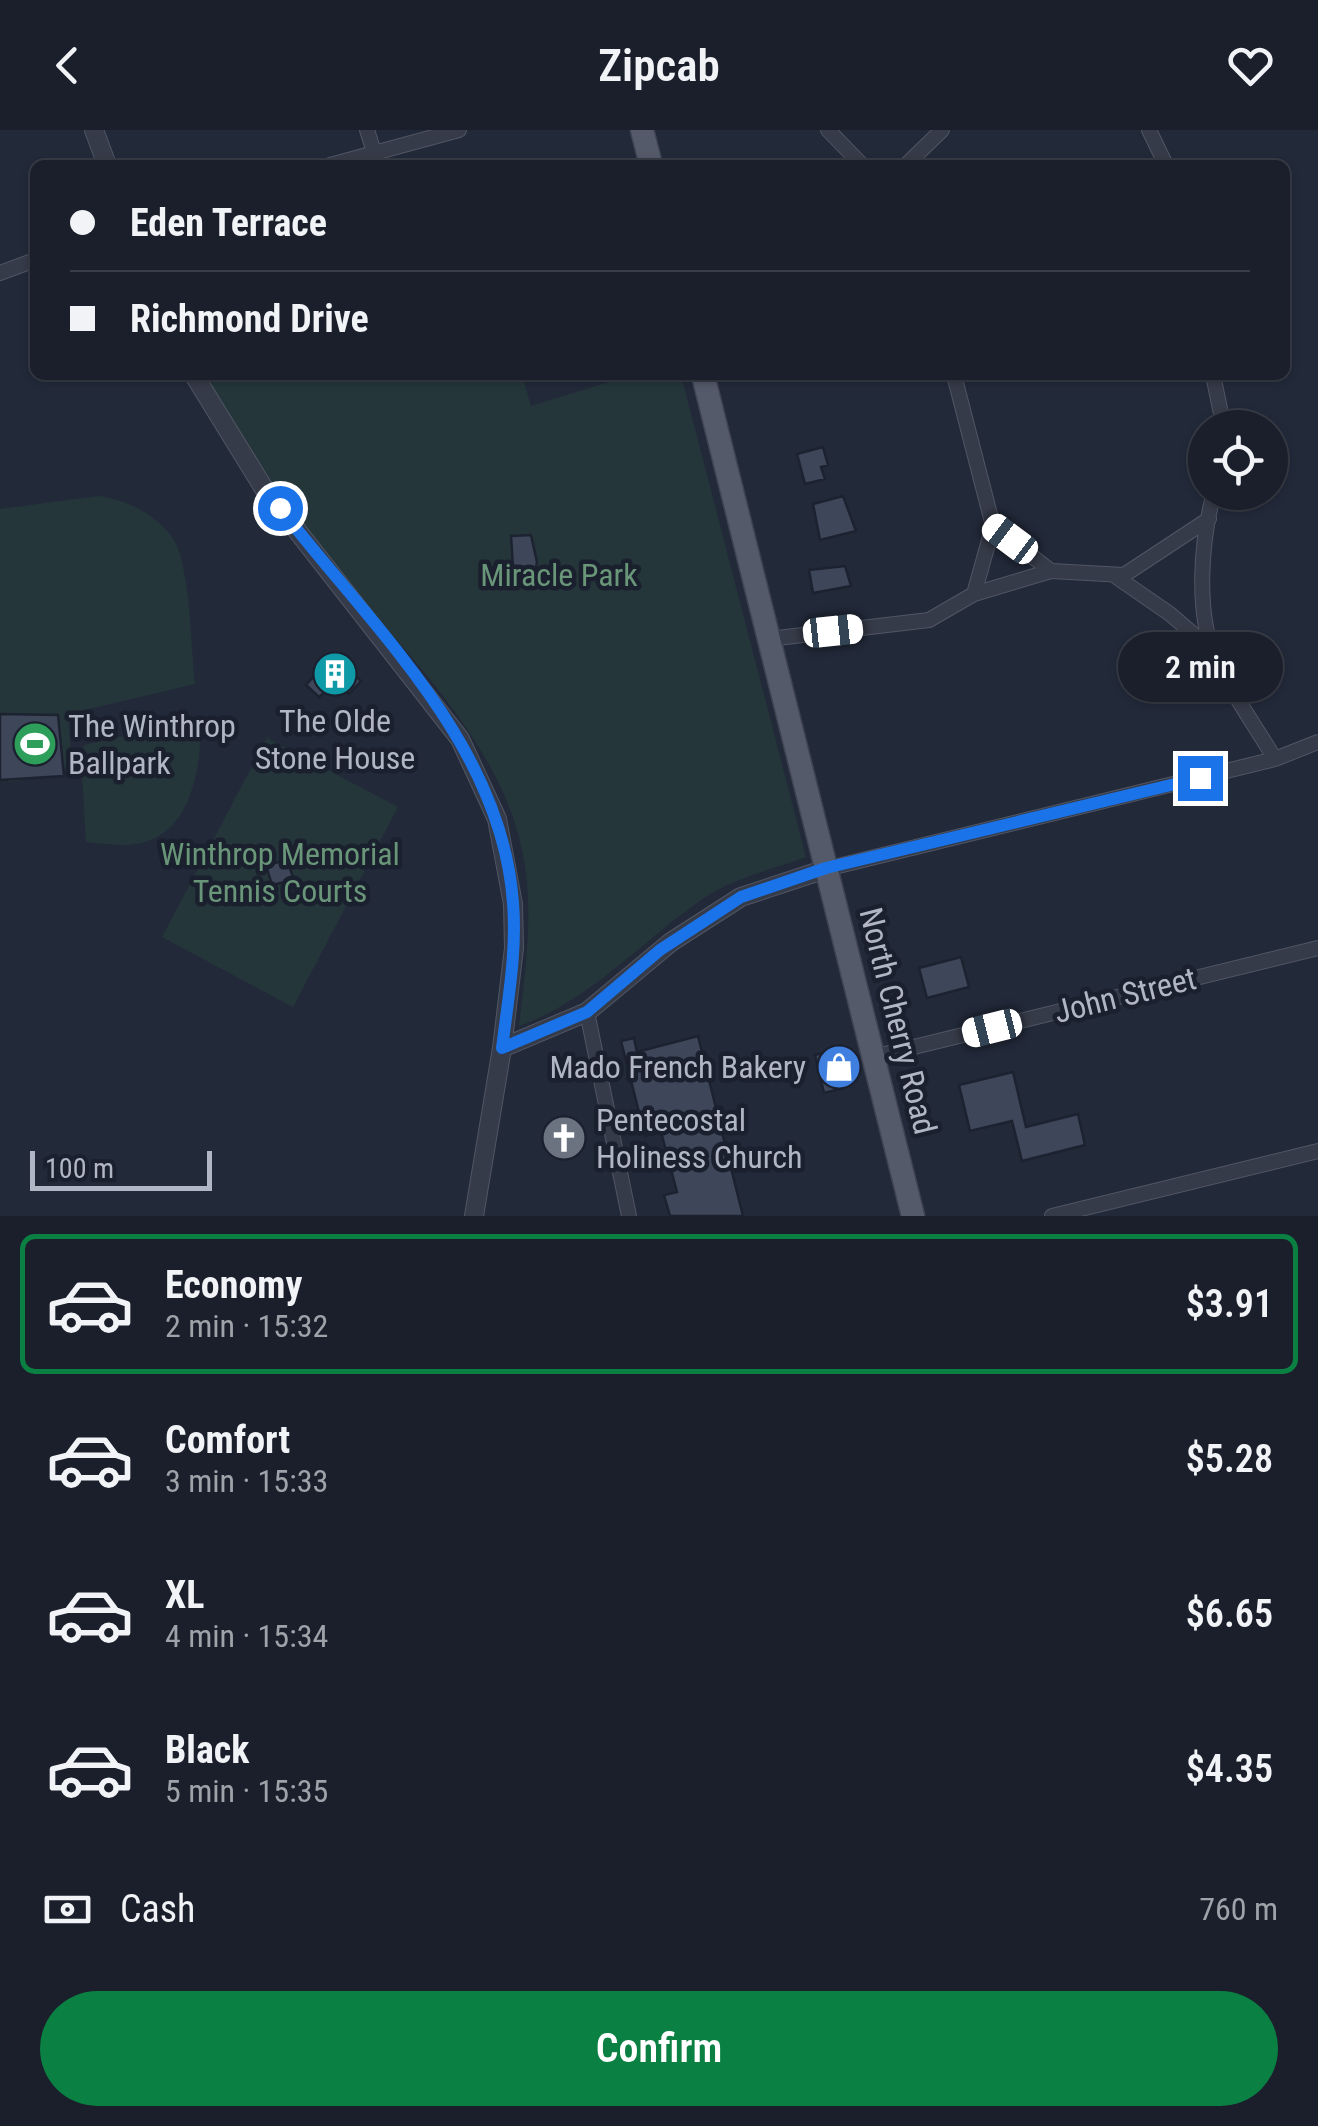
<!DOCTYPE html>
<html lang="en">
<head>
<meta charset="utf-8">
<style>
	:root { --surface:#1a1f2b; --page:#272c37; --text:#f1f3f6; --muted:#9fa2a9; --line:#383d47; --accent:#0b8043 }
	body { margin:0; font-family:"Roboto Condensed",sans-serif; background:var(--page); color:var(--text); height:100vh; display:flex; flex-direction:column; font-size:38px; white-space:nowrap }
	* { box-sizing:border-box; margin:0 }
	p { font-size:32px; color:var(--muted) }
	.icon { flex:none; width:55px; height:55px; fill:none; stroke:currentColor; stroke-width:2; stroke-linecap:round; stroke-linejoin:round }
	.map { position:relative; height:1086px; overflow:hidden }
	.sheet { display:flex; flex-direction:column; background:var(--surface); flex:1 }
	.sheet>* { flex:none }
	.hud { position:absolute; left:30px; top:30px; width:1260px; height:220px; border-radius:15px; box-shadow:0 2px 8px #0004,0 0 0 2px var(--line); display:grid; align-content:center; height:220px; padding:0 40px; background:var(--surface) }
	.buttons { position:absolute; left:1188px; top:280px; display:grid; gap:20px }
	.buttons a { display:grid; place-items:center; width:100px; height:100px; border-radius:50%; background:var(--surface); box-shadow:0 2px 8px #0004,0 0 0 2px var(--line); font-size:50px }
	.scale { position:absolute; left:30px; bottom:25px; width:182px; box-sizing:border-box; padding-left:10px; border:5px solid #b1b6c5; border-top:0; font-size:28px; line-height:35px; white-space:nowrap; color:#b1b6c5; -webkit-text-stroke:8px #1b202e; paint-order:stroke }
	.end { position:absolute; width:45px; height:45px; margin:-22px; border:12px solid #1a73e8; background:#fff; box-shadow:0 0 0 5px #fff }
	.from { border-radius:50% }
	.bubble { position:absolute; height:70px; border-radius:35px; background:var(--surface); box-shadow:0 2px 8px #0004,0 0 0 2px var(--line); font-size:32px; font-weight:600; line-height:70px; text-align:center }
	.car { position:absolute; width:30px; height:60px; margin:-30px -15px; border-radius:12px; box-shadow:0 0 8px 2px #0007; background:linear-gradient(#fff 24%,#345 0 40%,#fff 0 76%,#345 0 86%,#fff 0) }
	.hud b { display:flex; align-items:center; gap:35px; height:95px; font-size:38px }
	.hud b+b { border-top:2px solid var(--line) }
	.hud i { width:25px; height:25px; background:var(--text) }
	ul { padding:18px 0 0; list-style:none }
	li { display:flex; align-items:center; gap:30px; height:140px; margin:0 20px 15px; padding:0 20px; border:5px solid transparent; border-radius:15px }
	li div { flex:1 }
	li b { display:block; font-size:38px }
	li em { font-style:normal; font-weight:600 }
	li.current { border-color:var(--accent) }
	li>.icon { width:90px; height:90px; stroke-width:1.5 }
	.pay { display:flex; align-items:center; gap:25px; height:110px; padding:0 40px; font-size:38px }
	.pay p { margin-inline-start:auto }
	.button { display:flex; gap:20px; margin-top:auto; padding:20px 40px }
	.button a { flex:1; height:115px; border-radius:60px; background:var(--accent); color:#fff; font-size:40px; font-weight:600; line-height:115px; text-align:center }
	header { display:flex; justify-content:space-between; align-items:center; height:130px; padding:0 40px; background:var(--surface); font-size:45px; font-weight:600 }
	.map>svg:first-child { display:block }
</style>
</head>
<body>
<header><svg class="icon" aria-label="back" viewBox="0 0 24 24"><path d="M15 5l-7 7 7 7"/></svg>Zipcab<svg class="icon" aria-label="heart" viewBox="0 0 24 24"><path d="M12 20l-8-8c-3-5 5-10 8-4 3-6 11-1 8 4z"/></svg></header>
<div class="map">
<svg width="1318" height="1086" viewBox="0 0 1318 1086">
	<rect width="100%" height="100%" fill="#222939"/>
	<!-- green -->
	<path fill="#25363b" d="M224,245H522L531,276L632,245H681L806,727C774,739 733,748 704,768C641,811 592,870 519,896C526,835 535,776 521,715C493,589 359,478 281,379C251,342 228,298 202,258Z
		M99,366C128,370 162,387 176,414C190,442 191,520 195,554L68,584L72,638L55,639L56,646L8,652L0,587V379Z
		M200,589C202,627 195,688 155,708C134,719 109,714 86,712L81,625L84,615Z
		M267,608L398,677L293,877L162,807Z"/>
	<!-- building -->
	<path fill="#3e4659" stroke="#1d2230" stroke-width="2.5" d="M823,317L828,335L821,337L825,349L805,354L797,324Z
		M843,366L856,401L820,410L813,374Z
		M531,405L537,432L533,453H514L511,406Z
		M845,436L851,456L813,463L809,440Z
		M336,528L361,551L349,564L336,552L319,567L306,555L325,534L328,537Z
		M0,584L58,585L64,646L0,650Z
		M287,730L294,750L272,755L266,735Z
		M961,827L969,857L927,868L919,838Z
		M698,906L743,1086H670L664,1065L677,1062L661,1002L645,1006L621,911L634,908L637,922Z
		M835,920L844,958L824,963L815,925Z
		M1013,942L1026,997L1078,984L1085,1015L1022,1031L1012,991L970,1001L959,955Z"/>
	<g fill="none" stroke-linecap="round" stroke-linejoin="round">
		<defs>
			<path id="minor" d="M367,0L374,22
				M828,0L862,35
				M1149,0L1166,35
				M330,35L459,0
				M906,35L942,0
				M0,143L35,130
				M1213,245L1224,298
				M1214,362C1201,411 1195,483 1216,530C1232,564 1256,597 1275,629
				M993,396L1051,441L1124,445L1209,389
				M1115,446L1170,484L1213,521
				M974,464L1051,441
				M769,509L929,490L974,464L993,396L954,245
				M826,739L1275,629L1318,612
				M587,882L629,1086
				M873,927L1318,818
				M1052,1086L1318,1021"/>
			<path id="tertiary" d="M94,0L107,35
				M194,245L263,357L460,609L497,689L513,774L514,818L502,918L474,1086
				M502,918L587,882L671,812L741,767L826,739"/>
			<path id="primary" d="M642,0L651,35
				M703,245L913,1086"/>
		</defs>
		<!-- minor casing -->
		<use href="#minor" stroke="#515664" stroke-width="16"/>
		<!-- tertiary casing -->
		<use href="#tertiary" stroke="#515664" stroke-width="20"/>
		<!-- primary casing -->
		<use href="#primary" stroke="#3f4452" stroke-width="25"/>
		<!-- minor -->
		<use href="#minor" stroke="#363b49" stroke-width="14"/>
		<!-- tertiary -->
		<use href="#tertiary" stroke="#363b49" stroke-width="18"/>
		<!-- primary -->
		<use href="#primary" stroke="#545a69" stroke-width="22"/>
	</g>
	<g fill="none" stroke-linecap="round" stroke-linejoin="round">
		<!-- route -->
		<path stroke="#1a73e8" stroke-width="12" d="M280,378C372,497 502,615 513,773C517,821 508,870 502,918L587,882L660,820L741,767L826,738L1200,648"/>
	</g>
	<!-- icons -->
	<defs>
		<symbol id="building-disc" viewBox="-11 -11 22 22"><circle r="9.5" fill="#0f9aa8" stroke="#1b202e"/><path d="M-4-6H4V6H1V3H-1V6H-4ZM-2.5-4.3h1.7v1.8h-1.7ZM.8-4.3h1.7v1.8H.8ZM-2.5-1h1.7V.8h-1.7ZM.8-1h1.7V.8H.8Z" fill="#fff"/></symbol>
		<symbol id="stadium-disc" viewBox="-11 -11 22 22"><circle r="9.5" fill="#2e9e5b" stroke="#1b202e"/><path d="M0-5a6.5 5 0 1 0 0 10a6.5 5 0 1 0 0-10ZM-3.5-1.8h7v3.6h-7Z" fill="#fff"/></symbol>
		<symbol id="shop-disc" viewBox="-11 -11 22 22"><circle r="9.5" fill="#3f7fe0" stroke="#1b202e"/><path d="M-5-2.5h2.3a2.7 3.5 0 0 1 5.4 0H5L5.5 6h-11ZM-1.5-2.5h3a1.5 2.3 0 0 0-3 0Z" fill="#fff"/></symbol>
		<symbol id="church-disc" viewBox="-11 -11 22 22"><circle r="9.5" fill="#6b7280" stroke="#1b202e"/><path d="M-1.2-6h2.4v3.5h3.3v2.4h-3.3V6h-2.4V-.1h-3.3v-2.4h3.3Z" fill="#fff"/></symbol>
	</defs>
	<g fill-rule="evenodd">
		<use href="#building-disc" x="310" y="519" width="50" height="50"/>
		<use href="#stadium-disc" x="10" y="589" width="50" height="50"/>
		<use href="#shop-disc" x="814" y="912" width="50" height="50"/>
		<use href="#church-disc" x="539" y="983" width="50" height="50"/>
	</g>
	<g text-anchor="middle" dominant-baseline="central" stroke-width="9" stroke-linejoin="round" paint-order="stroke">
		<!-- park labels -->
		<g font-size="32" fill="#699579" stroke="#1b202e">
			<text x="559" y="445">Miracle Park</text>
			<text x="280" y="724">Winthrop Memorial<tspan x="280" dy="37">Tennis Courts</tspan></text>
		</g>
		<!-- poi labels -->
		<g font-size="32" fill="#b1b6c5" stroke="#1b202e" text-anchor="start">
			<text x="335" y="591" text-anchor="middle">The Olde<tspan x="335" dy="37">Stone House</tspan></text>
			<text x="68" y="596">The Winthrop<tspan x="68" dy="37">Ballpark</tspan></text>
			<text x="806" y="937" text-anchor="end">Mado French Bakery</text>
			<text x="596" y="990">Pentecostal<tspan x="596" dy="37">Holiness Church</tspan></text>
		</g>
		<!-- street labels -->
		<g font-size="32" fill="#b1b6c5" stroke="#1b202e">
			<text transform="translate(1125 865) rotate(-14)">John Street</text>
			<text transform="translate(898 891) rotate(76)">North Cherry Road</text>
		</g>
	</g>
</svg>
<div class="buttons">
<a><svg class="icon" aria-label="locate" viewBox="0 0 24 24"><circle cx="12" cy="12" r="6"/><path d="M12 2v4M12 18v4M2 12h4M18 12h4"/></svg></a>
</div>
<div class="scale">100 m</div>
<i class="end from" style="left:280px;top:378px"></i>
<i class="end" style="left:1200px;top:648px"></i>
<div class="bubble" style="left:1118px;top:502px;width:165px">2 min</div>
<i class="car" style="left:1010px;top:409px;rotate:307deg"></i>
<i class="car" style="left:833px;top:501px;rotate:84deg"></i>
<i class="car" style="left:992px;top:898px;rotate:256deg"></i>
<div class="hud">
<b><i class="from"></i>Eden Terrace</b>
<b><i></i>Richmond Drive</b>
</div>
</div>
<section class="sheet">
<ul>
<li class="current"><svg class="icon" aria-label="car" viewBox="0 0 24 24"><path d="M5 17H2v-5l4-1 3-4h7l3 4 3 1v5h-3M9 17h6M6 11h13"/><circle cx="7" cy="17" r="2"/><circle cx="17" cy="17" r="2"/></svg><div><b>Economy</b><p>2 min · 15:32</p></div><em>$3.91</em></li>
<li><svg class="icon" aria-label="car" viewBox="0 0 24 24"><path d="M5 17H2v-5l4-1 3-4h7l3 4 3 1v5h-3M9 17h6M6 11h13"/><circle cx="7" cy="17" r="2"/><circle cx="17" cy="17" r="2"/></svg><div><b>Comfort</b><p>3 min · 15:33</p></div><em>$5.28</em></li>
<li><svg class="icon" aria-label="car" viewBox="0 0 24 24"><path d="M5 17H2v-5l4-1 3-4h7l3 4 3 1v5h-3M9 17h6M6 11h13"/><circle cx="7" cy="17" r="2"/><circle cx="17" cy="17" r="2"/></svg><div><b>XL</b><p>4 min · 15:34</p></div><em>$6.65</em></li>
<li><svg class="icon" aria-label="car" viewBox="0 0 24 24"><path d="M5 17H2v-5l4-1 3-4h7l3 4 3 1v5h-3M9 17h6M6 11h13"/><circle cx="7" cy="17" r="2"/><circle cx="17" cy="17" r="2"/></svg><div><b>Black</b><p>5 min · 15:35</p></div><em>$4.35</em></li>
</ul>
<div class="pay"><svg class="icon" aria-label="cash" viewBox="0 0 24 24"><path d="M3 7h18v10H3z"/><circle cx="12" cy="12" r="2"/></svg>Cash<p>760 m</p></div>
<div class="button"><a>Confirm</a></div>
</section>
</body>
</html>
